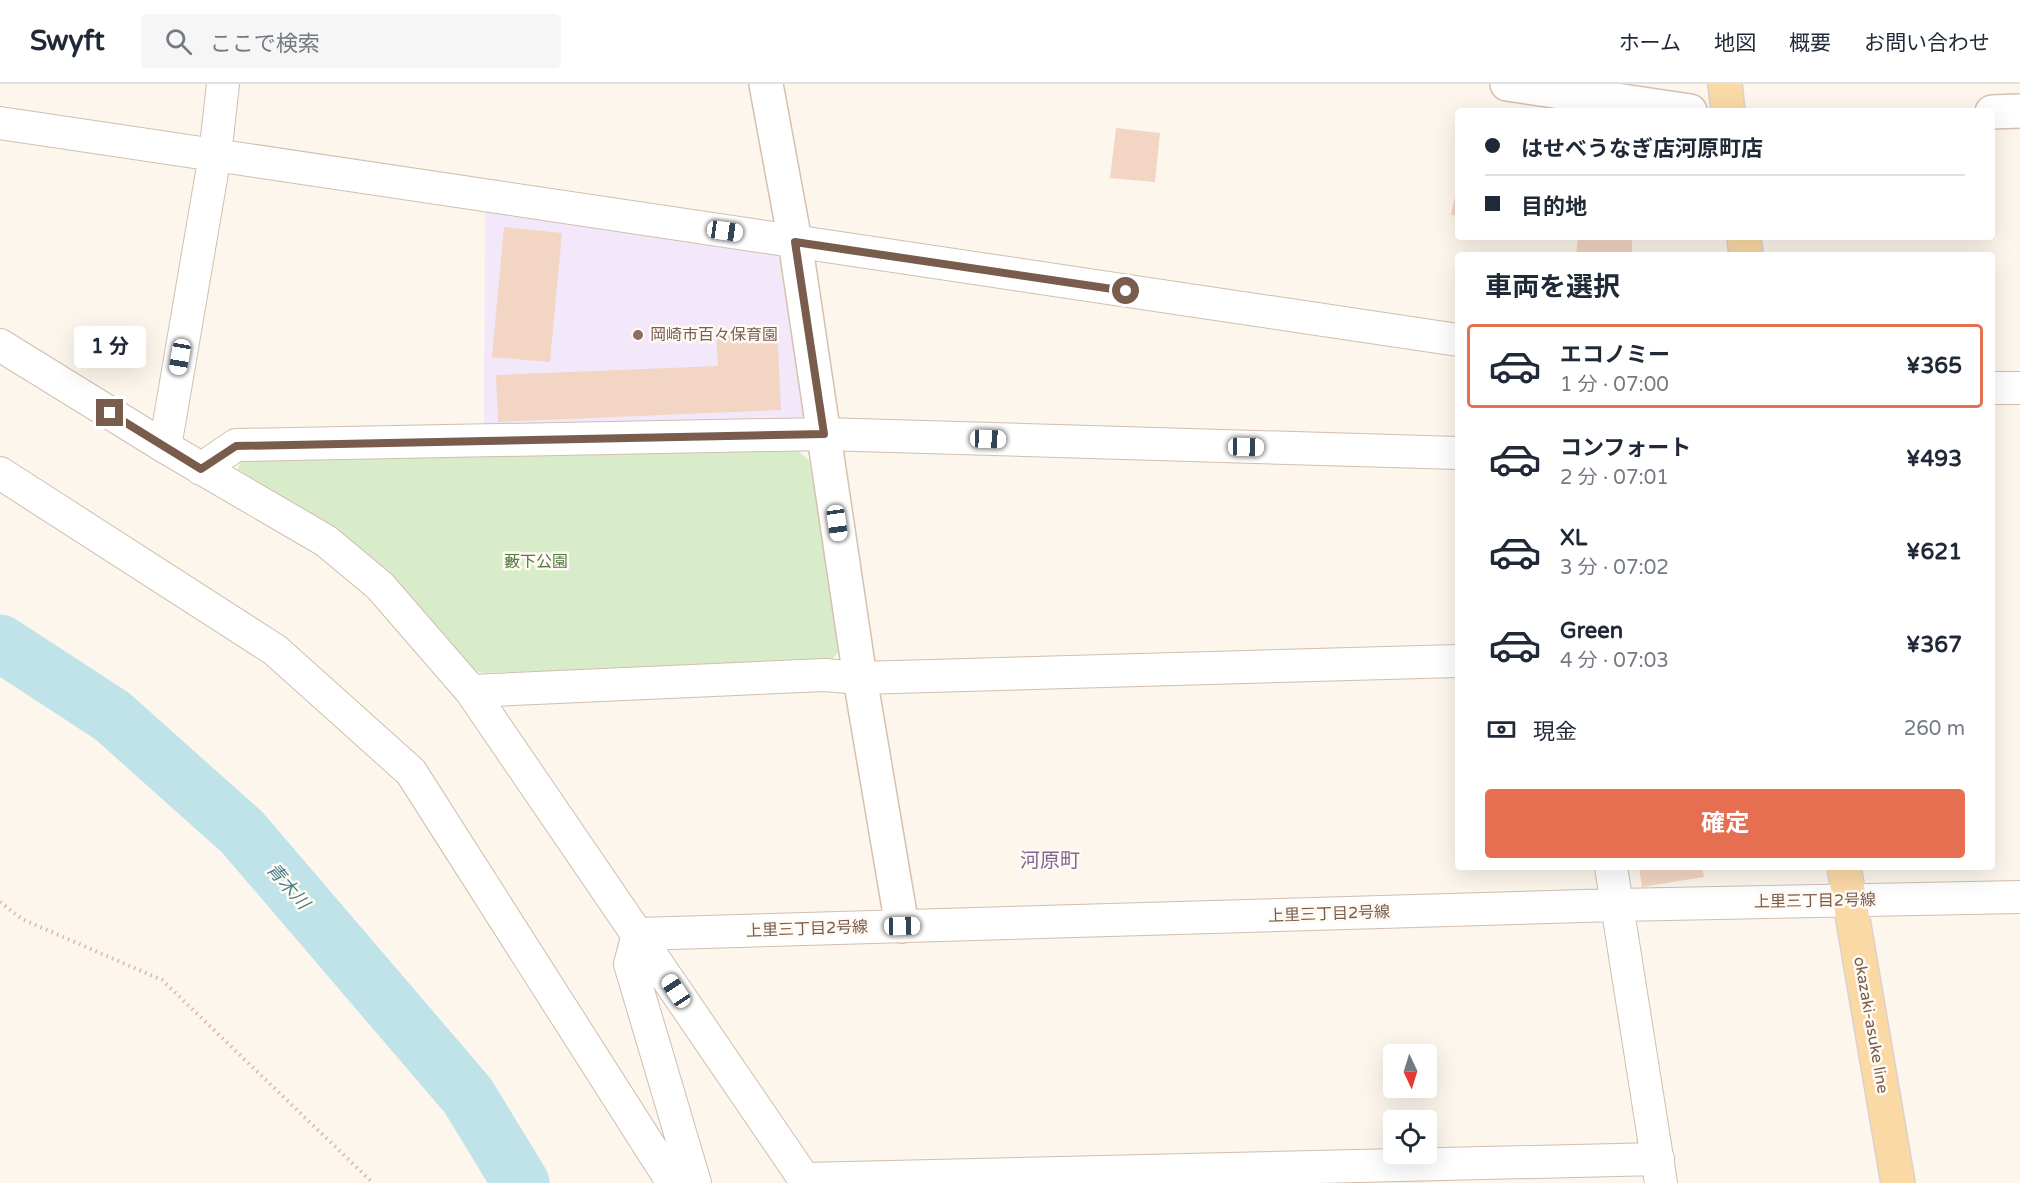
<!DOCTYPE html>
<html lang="ja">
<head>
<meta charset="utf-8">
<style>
	:root { --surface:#fff; --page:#f6f6f7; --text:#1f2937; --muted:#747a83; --line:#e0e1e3; --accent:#e76f51 }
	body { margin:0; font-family:"Varela Round","Noto Sans JP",sans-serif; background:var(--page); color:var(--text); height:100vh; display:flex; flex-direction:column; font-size:22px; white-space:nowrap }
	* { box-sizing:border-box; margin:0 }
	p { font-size:20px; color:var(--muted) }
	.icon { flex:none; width:33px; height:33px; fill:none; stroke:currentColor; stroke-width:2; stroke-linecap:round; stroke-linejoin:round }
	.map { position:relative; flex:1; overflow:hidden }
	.drawer { position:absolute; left:1455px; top:168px; width:540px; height:618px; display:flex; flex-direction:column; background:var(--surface); border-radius:6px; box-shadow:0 6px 24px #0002 }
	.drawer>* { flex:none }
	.guide { position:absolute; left:1455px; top:24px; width:540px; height:132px; border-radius:6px; box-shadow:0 6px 24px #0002; display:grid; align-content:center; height:132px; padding:0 30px; background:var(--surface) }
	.needle { width:39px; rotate:176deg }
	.buttons { position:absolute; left:1383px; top:960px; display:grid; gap:12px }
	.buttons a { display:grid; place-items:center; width:54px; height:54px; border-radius:6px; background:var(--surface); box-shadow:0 6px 24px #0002; font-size:30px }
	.end { position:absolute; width:27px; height:27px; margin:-14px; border:8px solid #7a5c4d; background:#fff; box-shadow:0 0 0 3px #fff }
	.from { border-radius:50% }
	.bubble { position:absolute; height:42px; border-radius:6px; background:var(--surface); box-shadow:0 6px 24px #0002; font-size:20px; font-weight:700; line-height:42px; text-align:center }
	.car { position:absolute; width:18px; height:36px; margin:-18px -9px; border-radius:8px; box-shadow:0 0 4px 2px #0007; background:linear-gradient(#fff 24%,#345 0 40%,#fff 0 76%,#345 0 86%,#fff 0) }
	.guide b { display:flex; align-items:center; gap:21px; height:57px; font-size:22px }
	.guide b+b { border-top:2px solid var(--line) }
	.guide i { width:15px; height:15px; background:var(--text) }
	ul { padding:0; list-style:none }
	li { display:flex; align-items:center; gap:18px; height:84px; margin:0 12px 9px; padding:0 18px; border:3px solid transparent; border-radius:6px }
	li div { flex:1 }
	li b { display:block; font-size:22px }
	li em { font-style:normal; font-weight:700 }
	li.current { border-color:var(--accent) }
	li>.icon { width:54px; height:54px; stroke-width:1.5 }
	h2 { padding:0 30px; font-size:27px; line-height:72px }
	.pay { display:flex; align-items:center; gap:15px; height:66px; padding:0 30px; font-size:22px }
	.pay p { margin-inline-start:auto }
	.button { display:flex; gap:12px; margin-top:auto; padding:12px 30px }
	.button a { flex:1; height:69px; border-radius:6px; background:var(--accent); color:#fff; font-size:24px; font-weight:700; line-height:69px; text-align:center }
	header { display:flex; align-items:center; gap:36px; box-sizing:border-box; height:84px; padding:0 30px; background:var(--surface); border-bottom:2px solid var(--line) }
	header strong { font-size:28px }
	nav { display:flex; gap:33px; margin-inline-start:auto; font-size:21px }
	.search { width:420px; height:54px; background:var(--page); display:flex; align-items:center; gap:15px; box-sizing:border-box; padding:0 21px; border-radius:6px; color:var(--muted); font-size:22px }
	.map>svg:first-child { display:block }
</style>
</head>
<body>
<header>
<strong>Swyft</strong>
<div class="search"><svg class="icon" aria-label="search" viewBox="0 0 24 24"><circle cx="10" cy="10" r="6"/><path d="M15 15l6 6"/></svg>ここで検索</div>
<nav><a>ホーム</a><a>地図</a><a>概要</a><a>お問い合わせ</a></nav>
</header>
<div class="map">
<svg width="2020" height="1099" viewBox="0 0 2020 1099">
	<rect width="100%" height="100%" fill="#fdf6ec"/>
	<!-- education -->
	<path fill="#f3e8fa" d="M485,122L778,163L805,338L484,348Z"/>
	<!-- green -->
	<path fill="#d8ecc9" d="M792,362L809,376L840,566L830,578L484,589L471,586L236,391L241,376Z"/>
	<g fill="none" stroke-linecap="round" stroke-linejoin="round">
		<!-- river -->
		<path stroke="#bfe3e8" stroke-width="57" d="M0,559L112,632L242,748L468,1012L521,1099"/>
	</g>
	<!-- building -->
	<path fill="#f3d5c3" d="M1116,44L1160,49L1155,98L1110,94Z
		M1457,103L1458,104V132L1451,131Z
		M504,143L562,149L550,278L492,273Z
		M1578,153H1632V171H1576Z
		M777,243L781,326L498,338L496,291L718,282L716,245Z
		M1639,783H1702L1704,793L1642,803Z"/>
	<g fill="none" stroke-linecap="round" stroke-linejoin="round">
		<defs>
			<path id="street" d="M0,39L1458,256
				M0,261L165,363L326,457L380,502L471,607L807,1099
				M1992,304H2020
				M165,363L215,71L223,0
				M201,385L236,361L823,350L1458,369
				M0,389L275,566L411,688L673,1099
				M471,607L825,591L860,594L1458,577
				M1611,783L1661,1099
				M638,850L1617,821L2020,813
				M638,850L630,880L695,1099
				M805,1095L1658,1075"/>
			<path id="secondary" d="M766,0L795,157L860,594L902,842
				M1507,0L1690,27
				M1992,28L2020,27"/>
			<path id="primary" d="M1725,0L1728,27
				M1744,153L1746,171
				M1844,783L1898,1099"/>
		</defs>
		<!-- street casing -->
		<use href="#street" stroke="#d1beb0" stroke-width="34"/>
		<!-- secondary casing -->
		<use href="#secondary" stroke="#d6c0b0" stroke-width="36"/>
		<!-- primary casing -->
		<use href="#primary" stroke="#dad1cd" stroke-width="36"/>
		<!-- path -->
		<path stroke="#d9b8a5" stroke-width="4" stroke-dasharray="1.5 4.5" stroke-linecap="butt" d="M0,818L22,835L162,896L373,1099"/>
		<!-- street -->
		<use href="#street" stroke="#fff" stroke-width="32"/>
		<!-- secondary -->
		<use href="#secondary" stroke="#fff" stroke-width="33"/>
		<!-- primary -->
		<use href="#primary" stroke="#fbd9a5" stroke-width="33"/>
	</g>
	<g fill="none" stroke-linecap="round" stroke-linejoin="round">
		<!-- route -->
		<path stroke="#7a5c4d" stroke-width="8" d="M110,329L201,385L236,362L824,350L795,158L1126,207"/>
	</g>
	<!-- markers -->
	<circle fill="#8d6e63" stroke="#fffaf3" stroke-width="2" cx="638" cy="251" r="6"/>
	<g text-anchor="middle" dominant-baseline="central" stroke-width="5" stroke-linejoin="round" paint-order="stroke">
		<!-- education labels -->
		<g font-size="16" fill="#785e54" stroke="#fffaf3" text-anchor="start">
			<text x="650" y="251">岡崎市百々保育園</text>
		</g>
		<!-- park labels -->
		<g font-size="16" fill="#537a41" stroke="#fffaf3">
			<text x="536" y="478">藪下公園</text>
		</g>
		<!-- street labels -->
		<g font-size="16" fill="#7a5c4d" stroke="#fffaf3">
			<text transform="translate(1815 817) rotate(-1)">上里三丁目2号線</text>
			<text transform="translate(1329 830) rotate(-2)">上里三丁目2号線</text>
			<text transform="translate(807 845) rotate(-2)">上里三丁目2号線</text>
			<text transform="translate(1871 941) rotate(80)">okazaki-asuke line</text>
		</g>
		<!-- water labels -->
		<g font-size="18" font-style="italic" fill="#437c86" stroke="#fffaf3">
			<text transform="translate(288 802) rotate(49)">青木川</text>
		</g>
		<!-- quarter labels -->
		<g font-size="20" fill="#846695" stroke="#fffaf3">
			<text x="1050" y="777">河原町</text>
		</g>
	</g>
</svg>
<div class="buttons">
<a><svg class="needle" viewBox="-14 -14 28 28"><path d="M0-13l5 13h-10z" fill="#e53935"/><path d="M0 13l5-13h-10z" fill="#747a83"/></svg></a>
<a><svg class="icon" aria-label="locate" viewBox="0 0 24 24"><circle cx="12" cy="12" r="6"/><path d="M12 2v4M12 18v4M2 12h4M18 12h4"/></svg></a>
</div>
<i class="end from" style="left:1126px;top:207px"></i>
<i class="end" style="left:110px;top:329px"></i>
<div class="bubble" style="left:74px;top:242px;width:72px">1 分</div>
<i class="car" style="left:725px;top:147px;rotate:98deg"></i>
<i class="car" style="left:180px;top:273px;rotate:190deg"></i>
<i class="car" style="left:988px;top:355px;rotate:92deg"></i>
<i class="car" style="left:1246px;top:363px;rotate:91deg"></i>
<i class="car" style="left:837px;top:439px;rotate:172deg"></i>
<i class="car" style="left:902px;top:842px;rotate:89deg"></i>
<i class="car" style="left:676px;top:907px;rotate:326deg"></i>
<div class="guide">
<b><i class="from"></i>はせべうなぎ店河原町店</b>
<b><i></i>目的地</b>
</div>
<section class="drawer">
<h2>車両を選択</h2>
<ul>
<li class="current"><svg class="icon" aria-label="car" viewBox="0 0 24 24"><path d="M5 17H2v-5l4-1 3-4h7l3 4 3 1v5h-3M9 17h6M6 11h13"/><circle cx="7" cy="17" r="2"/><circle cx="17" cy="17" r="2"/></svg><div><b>エコノミー</b><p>1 分 · 07:00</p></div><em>¥365</em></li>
<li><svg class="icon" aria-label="car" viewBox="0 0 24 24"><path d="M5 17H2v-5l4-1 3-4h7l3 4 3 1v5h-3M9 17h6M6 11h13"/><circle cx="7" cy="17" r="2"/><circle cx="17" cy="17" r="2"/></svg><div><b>コンフォート</b><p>2 分 · 07:01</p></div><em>¥493</em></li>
<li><svg class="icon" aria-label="car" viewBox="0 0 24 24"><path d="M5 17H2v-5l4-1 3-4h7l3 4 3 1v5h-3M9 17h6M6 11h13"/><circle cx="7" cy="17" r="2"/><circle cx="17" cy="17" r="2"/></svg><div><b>XL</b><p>3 分 · 07:02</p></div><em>¥621</em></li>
<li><svg class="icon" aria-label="car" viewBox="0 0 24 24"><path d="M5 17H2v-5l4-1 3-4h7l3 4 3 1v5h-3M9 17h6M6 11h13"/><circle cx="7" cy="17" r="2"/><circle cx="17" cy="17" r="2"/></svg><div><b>Green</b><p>4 分 · 07:03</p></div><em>¥367</em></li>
</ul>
<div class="pay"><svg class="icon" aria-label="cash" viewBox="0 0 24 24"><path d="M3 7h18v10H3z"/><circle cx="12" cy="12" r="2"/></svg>現金<p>260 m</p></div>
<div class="button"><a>確定</a></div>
</section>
</div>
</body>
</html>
